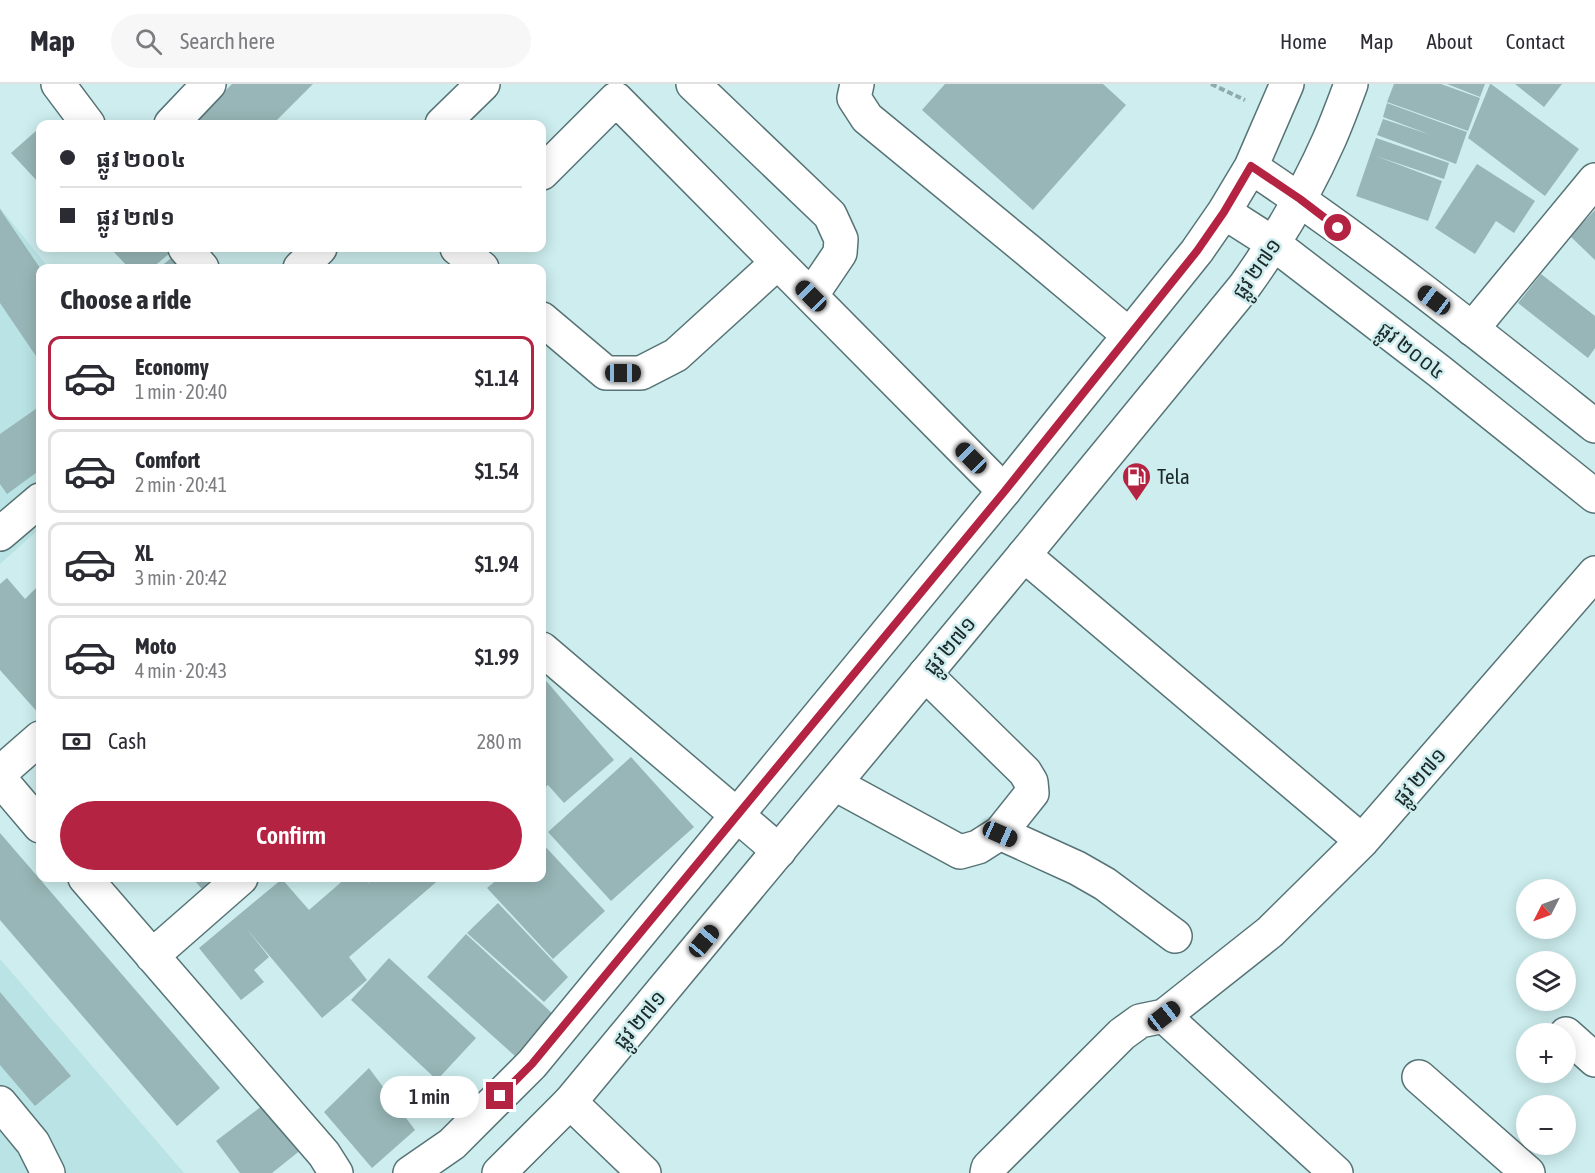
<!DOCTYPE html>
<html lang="en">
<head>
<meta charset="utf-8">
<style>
	:root { --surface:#fff; --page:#f7f7f7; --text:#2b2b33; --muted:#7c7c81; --line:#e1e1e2; --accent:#b52343 }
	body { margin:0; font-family:"Asap Condensed","Noto Sans Khmer",sans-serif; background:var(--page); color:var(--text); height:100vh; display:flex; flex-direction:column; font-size:22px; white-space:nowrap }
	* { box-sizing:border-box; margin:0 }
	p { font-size:20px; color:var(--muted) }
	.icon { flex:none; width:33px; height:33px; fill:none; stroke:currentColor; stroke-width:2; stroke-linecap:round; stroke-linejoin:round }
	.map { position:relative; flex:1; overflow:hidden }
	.sheet { position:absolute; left:36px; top:180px; width:510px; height:618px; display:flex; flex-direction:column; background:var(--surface); border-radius:12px; box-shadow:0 3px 15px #0003 }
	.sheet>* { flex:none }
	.top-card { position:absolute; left:36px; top:36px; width:510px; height:132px; border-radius:12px; box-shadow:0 3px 15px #0003; display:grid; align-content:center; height:132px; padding:0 24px; background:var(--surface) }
	.needle { width:39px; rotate:228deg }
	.controls { position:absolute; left:1516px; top:795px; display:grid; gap:12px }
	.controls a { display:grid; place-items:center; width:60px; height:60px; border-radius:50%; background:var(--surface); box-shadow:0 3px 15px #0003; font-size:30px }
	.end { position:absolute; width:27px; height:27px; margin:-14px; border:8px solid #b52343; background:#fff; box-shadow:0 0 0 3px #fff }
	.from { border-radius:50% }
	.bubble { position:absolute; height:42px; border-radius:21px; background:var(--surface); box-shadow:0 3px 15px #0003; font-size:20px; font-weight:600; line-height:42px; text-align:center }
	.car { position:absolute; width:18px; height:36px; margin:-18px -9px; border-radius:8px; box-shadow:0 0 4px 2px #0007; background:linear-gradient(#222 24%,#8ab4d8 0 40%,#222 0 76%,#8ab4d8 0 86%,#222 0) }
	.top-card b { display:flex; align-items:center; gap:21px; height:57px; font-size:22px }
	.top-card b+b { border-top:2px solid var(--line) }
	.top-card i { width:15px; height:15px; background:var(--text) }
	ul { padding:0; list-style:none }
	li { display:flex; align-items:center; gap:18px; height:84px; margin:0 12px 9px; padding:0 12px; border:3px solid var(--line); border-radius:12px }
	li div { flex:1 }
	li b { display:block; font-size:22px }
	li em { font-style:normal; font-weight:600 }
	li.on { border-color:var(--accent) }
	li>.icon { width:54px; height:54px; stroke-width:1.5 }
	h2 { padding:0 24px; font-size:27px; line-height:72px }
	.pay { display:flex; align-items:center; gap:15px; height:66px; padding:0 24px; font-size:22px }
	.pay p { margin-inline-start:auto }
	.cta { display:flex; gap:12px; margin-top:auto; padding:12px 24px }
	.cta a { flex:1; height:69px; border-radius:36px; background:var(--accent); color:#fff; font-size:24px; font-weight:600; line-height:69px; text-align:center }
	header { display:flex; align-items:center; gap:36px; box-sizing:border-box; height:84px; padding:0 30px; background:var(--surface); border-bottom:2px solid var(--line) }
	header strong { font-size:28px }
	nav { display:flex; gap:33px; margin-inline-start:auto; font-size:21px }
	.search { width:420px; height:54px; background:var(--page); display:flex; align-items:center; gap:15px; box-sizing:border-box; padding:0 21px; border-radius:33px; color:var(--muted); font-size:22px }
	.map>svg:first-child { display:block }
</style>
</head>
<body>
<header>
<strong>Map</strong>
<div class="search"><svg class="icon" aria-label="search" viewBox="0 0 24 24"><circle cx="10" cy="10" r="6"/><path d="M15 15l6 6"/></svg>Search here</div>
<nav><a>Home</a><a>Map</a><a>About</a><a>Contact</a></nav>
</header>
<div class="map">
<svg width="1595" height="1089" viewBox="0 0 1595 1089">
	<rect width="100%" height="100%" fill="#cdedee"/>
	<!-- built -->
	<path fill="#bae3e5" d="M0,124L49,184H40V444L0,480Z
		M0,875L184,1089H0Z"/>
	<!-- building -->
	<path fill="#98b6b7" d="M232,0H313L273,40H198L195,37Z
		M945,0H1103L1126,21L1033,126L922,26Z
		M1394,0H1441L1480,14L1468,47L1387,18Z
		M1447,0H1485L1480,13Z
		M1490,0H1491L1579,65L1545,112L1468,54Z
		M1515,0H1562L1544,23Z
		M1387,19L1467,48L1456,80L1377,51L1383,35L1431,51L1383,33Z
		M37,46L40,49V100L11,69Z
		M1376,54L1449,79L1444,95L1376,72L1442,97L1428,137L1356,112Z
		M1477,80L1535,117L1514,149L1496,137L1475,170L1435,144Z
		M0,125L40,184V278L0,219Z
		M1595,126V176L1570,152Z
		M113,164H176L152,184H129L111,165Z
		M176,170L188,184H159Z
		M1541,190L1595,232V264L1588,274L1518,219Z
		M40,322V386L7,410L0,400V350Z
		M7,494L25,515L40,500V631L0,586V500Z
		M542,592L614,676L564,719L548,701L542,706Z
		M631,673L694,743L611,817L548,748Z
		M0,749L220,1004L177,1042L0,836Z
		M542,759L605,827L553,875L487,804L499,794H542Z
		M192,794H217L203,806Z
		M346,794H364L370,800L366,794H441L349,873L367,896L322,934L246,844L269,873L254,886L264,898L241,916L199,864L282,795L309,826Z
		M498,819L568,893L544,918L467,849Z
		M466,850L553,930L515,972L427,893Z
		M389,874L476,954L437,996L351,916Z
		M0,908L71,992L35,1022L0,981Z
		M369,984L415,1046L372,1084L324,1028Z
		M267,1018L302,1065L272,1089H240L216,1057Z"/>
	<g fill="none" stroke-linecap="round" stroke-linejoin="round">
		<defs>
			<path id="minor" d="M58,0L88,40
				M693,0L830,131L841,155L840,169L811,212
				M857,0L854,14L867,34L1030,168L1129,251
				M171,40L209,0
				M442,40L483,0
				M542,89L616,15L1004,407
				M185,164L202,184
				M457,164L482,184
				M300,184L320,164
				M542,235L606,289H641L676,271L777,179
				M1472,245L1595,96
				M0,450L40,416
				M1024,471L1362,757
				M542,565L779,767
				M0,689L40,654
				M0,695L40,742
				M835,700L960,768L978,763L1000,749L1032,709L1031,698L1025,688L925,590
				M1000,749L1077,784L1105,800L1175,852
				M85,794L324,1070L336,1089
				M152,872L241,794
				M1164,932L1336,1089
				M1566,950L1595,976
				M1419,993L1528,1089
				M570,1018L644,1089
				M0,1019L33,1059L48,1089
				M987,1089L988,1084L1122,950L1140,937L1164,932L1270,848L1362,757L1595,489"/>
			<path id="major" d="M1251,83C1370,162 1483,253 1595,342
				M1224,128L1274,160L1439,287L1595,412
				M410,1089L452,1060L532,980L1004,407L1197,167L1224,128L1251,83L1287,0
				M499,1089L570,1018L1024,471L1244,203C1277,157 1306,108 1329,56C1337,38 1344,19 1351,0"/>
		</defs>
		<!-- minor casing -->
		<use href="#minor" stroke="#577375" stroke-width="36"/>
		<!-- major casing -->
		<use href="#major" stroke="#577375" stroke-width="36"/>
		<!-- path -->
		<path stroke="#90a9aa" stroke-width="4" stroke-dasharray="6 3" stroke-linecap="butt" d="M1211,0L1245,16"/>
		<!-- minor -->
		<use href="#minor" stroke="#fff" stroke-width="33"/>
		<!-- major -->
		<use href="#major" stroke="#fff" stroke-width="33"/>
	</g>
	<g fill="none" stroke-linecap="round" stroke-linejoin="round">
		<!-- route -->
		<path stroke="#b52343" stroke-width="8" d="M500,1012L532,980L1004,408L1197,167L1224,128L1251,82L1300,115L1338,144"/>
	</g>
	<!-- icons -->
	<defs>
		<symbol id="fuel-pin" viewBox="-11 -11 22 30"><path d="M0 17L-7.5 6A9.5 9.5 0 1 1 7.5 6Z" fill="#b52343" stroke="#cdedee"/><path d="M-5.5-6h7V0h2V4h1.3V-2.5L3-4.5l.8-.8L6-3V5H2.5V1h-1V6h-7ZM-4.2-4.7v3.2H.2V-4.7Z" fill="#fff"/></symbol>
	</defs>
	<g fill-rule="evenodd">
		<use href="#fuel-pin" x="1120" y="376" width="33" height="45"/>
	</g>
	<g text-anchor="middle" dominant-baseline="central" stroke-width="5" stroke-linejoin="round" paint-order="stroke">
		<!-- street labels -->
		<g font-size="21" fill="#1d2929" stroke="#cdedee">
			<text transform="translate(1256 184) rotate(-55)">ផ្លូវ ២៧១</text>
			<text transform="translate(1412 266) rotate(38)">ផ្លូវ ២០០៤</text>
			<text transform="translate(949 561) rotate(-50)">ផ្លូវ ២៧១</text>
			<text transform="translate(1419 692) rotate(-49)">ផ្លូវ ២៧១</text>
			<text transform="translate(639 935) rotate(-50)">ផ្លូវ ២៧១</text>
		</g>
		<!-- poi labels -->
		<g font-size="21" fill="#1d2929" stroke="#cdedee" text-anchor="start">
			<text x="1157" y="392">Tela</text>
		</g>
	</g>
</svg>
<div class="controls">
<a><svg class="needle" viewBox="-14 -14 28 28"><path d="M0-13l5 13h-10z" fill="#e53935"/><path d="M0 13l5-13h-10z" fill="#7c7c81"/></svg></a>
<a><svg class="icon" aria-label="layers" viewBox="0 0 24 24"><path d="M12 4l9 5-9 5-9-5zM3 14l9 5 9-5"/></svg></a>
<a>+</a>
<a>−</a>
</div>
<i class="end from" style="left:1338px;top:144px"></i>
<i class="end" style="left:500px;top:1012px"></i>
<div class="bubble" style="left:380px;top:992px;width:99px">1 min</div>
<i class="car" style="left:811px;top:212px;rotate:315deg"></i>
<i class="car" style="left:1434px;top:216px;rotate:307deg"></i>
<i class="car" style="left:623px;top:289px;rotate:90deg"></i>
<i class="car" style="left:971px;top:374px;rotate:315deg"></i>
<i class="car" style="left:1000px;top:750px;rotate:114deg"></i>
<i class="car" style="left:704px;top:857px;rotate:40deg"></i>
<i class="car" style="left:1164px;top:932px;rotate:52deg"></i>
<div class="top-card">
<b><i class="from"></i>ផ្លូវ ២០០៤</b>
<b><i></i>ផ្លូវ ២៧១</b>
</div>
<section class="sheet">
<h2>Choose a ride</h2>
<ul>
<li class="on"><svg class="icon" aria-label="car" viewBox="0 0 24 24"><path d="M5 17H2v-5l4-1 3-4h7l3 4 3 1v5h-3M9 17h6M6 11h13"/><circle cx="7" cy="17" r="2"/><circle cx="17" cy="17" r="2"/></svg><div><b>Economy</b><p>1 min · 20:40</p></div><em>$1.14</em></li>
<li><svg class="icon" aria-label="car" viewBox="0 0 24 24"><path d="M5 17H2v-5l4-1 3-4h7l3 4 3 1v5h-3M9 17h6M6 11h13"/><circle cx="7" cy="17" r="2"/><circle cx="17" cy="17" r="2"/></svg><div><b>Comfort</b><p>2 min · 20:41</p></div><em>$1.54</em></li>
<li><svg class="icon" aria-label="car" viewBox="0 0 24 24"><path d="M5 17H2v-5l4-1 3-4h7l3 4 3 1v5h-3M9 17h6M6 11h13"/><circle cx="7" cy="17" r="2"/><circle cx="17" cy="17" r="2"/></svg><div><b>XL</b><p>3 min · 20:42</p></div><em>$1.94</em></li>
<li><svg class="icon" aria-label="car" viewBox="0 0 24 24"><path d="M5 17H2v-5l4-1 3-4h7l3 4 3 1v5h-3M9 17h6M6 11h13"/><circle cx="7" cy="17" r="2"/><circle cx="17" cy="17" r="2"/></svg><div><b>Moto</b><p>4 min · 20:43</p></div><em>$1.99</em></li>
</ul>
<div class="pay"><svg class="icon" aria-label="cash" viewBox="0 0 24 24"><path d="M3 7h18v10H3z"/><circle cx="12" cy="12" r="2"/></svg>Cash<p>280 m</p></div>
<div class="cta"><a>Confirm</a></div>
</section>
</div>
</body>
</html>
